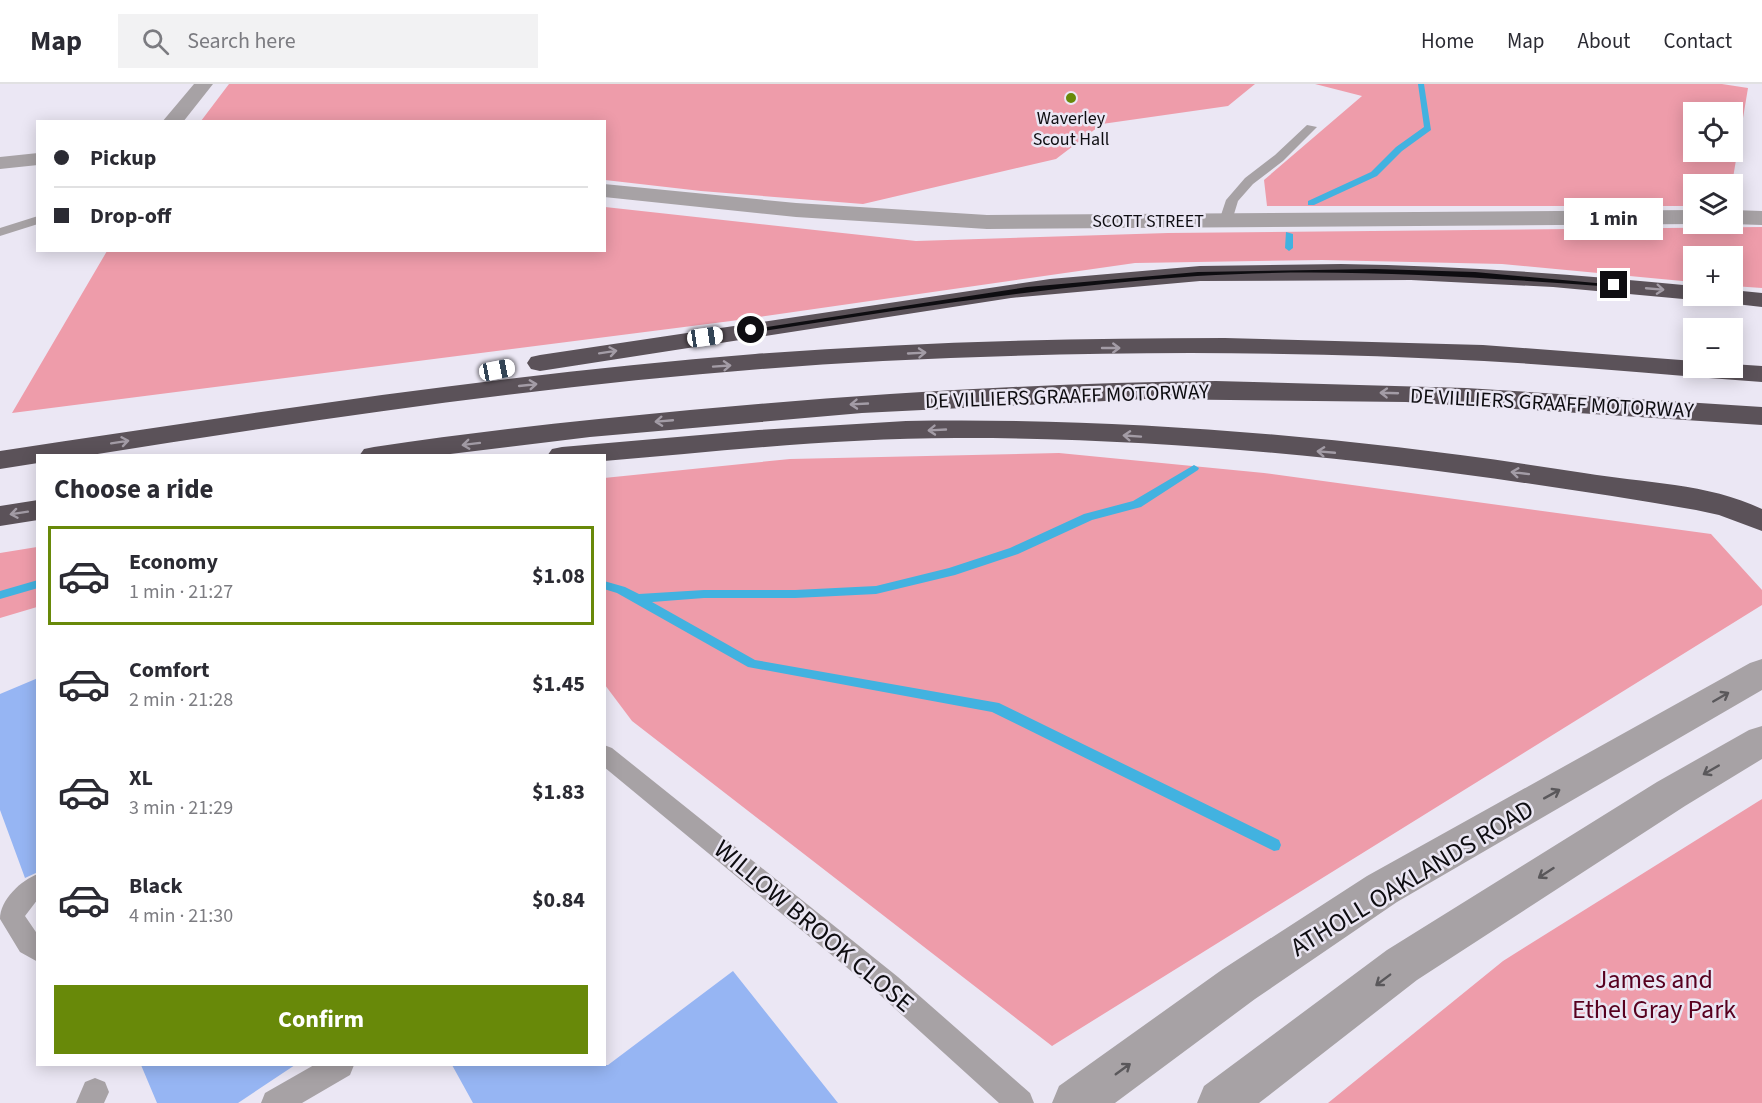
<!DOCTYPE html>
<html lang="en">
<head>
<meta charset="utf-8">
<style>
	:root { --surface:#fff; --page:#f2f2f3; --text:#2b2b33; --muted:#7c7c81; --line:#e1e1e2; --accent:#688909 }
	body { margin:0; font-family:"Source Sans 3",sans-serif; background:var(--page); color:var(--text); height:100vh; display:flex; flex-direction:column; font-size:22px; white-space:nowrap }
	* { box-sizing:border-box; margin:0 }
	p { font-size:20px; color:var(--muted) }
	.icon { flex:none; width:33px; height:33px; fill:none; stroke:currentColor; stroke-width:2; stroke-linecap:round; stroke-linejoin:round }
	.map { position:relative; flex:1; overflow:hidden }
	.drawer { position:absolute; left:36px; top:370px; width:570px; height:612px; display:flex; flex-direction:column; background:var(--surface); border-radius:0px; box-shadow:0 3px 15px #0003 }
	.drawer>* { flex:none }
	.banner { position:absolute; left:36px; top:36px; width:570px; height:132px; border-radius:0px; box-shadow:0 3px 15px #0003; display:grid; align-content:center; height:132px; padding:0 18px; background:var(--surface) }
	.controls { position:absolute; left:1683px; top:18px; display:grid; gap:12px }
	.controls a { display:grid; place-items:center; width:60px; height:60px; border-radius:0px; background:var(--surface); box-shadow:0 3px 15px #0003; font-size:30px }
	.end { position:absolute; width:27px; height:27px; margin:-14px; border:8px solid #0e0d11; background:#fff; box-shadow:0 0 0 3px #fff }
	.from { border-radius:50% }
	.bubble { position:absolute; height:42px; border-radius:0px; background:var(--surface); box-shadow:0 3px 15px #0003; font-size:20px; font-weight:700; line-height:42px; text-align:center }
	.car { position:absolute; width:18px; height:36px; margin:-18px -9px; border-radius:8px; box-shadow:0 0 4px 2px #0007; background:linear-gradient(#fff 24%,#345 0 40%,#fff 0 76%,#345 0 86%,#fff 0) }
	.banner b { display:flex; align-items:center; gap:21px; height:57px; font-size:22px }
	.banner b+b { border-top:2px solid var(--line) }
	.banner i { width:15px; height:15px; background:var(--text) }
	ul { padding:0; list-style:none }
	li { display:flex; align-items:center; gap:18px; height:99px; margin:0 12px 9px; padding:0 6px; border:3px solid transparent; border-radius:0px }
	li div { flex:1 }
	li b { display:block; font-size:22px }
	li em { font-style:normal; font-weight:700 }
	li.on { border-color:var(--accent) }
	li>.icon { width:54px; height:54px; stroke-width:1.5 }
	h2 { padding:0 18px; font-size:27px; line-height:72px }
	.cta { display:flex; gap:12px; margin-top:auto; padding:12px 18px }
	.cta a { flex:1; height:69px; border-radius:0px; background:var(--accent); color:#fff; font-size:24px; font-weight:700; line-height:69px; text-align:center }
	header { display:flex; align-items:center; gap:36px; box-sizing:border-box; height:84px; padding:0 30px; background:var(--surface); border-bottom:2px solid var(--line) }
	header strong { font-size:28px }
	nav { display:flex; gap:33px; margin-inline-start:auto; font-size:21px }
	.search { width:420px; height:54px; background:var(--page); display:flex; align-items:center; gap:15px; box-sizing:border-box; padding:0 21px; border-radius:0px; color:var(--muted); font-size:22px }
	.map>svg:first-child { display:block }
</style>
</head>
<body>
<header>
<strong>Map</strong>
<div class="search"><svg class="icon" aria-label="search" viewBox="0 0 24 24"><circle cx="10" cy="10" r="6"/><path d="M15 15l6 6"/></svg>Search here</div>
<nav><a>Home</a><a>Map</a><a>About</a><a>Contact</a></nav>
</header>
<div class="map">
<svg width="1762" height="1019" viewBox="0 0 1762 1019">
	<rect width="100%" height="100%" fill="#ebe7f4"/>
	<!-- green -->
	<path fill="#ee9caa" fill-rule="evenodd" d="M229,0H1255L1228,22L1102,40L1056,75L863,120L701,107L605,96L604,38L201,37Z
		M1315,0H1722L1748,4L1732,100H1694L1693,122H1267L1264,96L1362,12ZM1732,28V68H1694V28Z
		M605,123L916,157L1168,149L1762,143V204L1733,202L1732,172H1694L1693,198L1502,180L1322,176L1135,179L731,237L12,329L107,167L604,166Z
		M1059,369L1264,389L1711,450L1762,506V521L1052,962L632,637L605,601L604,394L790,375Z
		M37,463V523L0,534V469Z
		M1762,715V1019H1328L1503,877Z"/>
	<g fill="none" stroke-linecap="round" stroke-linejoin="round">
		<!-- stream -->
		<path fill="#42b2e0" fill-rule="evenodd" d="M1418,0H1424L1431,46L1402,67L1377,92L1314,121H1308V117L1371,88L1396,63L1424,43Z
			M1286,148L1293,150V164L1289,167L1285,164Z
			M1194,381L1199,384L1198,386L1141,423L1092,436L1018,470L955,491L876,510L795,514H704L652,518L755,576L999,619L1279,756L1281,761L1279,766L1274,767L992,628L748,583L617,509L604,505V497L625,503L639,510L704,506H795L876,502L949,484L1010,464L1084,430L1133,417Z
			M38,496V504L0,515V507Z"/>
	</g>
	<!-- building -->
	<path fill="#96b5f3" d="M38,594V788L25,794L0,726V610Z
		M733,887L838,1019H473L452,981H608Z
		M141,981H295L238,1019H157Z"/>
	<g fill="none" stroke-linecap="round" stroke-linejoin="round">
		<!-- service -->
		<path fill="#a7a2a5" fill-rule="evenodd" d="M1307,41L1317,43L1283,77L1253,100L1238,117L1231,140H1221L1219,137L1226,116L1245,94L1275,71Z
			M38,132V140L0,152V144Z
			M604,661L612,664L898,893L1030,1009L1034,1019H999L880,911L604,683Z
			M38,790V815L25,832L38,851V878L20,868L0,835C0,816 21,796 38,790Z
			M314,981H354L350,991L302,1019H261L265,1009Z
			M95,994L105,998L109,1008L104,1019H76L85,998Z"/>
		<!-- tertiary -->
		<path fill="#a7a2a5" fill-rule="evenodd" d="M194,0H213L183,38H162Z
			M38,69V81L0,85V73Z
			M604,100L796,119L987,131L1694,126L1695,140L987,145L796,133L604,113Z
			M1732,126L1762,127V141L1731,140Z
			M1762,575V606L1397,818L1255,915L1115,1019H1052L1059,1002L1223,885L1367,792L1750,579Z
			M1762,642V675L1685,722L1417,896L1259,1019H1197L1204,1002L1387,866L1657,698L1749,646Z"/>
		<!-- motorway -->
		<path fill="#5b5259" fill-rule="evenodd" d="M1341,180C1459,182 1576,190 1694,202V212H1705L1694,216L1553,203L1411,196L1200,197L1011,214L540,287L531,285L527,279L531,273L540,271L1050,195L1200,182Z
			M1732,206L1762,209V223L1710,217L1707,212H1732Z
			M1225,254L1483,261L1694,277V284H1732V280L1762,282V298C1669,291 1576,282 1484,277C1284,266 1083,267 883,277C615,291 349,330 85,372H38V379L0,385V367C251,329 502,290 755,270C911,258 1068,254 1225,254Z
			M1216,297L1466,304L1762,323V341L1406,318L1145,315L862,329L590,353L434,372H359L364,365L374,363C479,347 584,336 690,326C865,310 1040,299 1216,297Z
			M906,337C1132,333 1361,354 1584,389C1643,399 1708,399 1762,425V447L1719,431L1696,426C1455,385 1201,353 956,354C839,354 722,367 604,377V372H547L552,365L562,363L758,346Z
			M38,416V436L0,442V422Z"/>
	</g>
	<!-- one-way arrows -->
	<defs><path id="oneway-shaft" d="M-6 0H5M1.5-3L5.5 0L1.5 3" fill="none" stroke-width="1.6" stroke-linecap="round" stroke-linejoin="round" transform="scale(1.5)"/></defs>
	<g stroke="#a39ca6">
		<use href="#oneway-shaft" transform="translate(1655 205) rotate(5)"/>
		<use href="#oneway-shaft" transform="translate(1111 264)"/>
		<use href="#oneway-shaft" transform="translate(608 268) rotate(-9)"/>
		<use href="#oneway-shaft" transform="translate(917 269) rotate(-3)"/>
		<use href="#oneway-shaft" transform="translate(722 282) rotate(-4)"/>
		<use href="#oneway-shaft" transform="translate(528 301) rotate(-6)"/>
		<use href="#oneway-shaft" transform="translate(1389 309) rotate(-178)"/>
		<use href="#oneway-shaft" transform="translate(859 320) rotate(177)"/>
		<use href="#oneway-shaft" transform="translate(664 337) rotate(175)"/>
		<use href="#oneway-shaft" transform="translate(937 346) rotate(177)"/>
		<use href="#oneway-shaft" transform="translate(1132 352) rotate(-176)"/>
		<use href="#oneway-shaft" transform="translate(120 358) rotate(-9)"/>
		<use href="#oneway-shaft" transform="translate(471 360) rotate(173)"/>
		<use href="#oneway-shaft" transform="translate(1326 368) rotate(-175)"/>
		<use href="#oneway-shaft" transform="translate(1520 389) rotate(-173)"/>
		<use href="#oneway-shaft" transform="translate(19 429) rotate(171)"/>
	</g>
	<g stroke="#5a585b">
		<use href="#oneway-shaft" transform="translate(1721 613) rotate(-30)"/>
		<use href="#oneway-shaft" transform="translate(1711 686) rotate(150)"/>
		<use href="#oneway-shaft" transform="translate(1552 710) rotate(-29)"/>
		<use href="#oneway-shaft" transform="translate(1546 789) rotate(147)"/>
		<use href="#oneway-shaft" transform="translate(1383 896) rotate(143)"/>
		<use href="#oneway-shaft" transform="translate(1123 985) rotate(-36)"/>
	</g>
	<!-- route -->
	<path fill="#0e0d11" d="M1375,185L1475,188L1618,201L1614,203C1476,193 1336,183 1197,192C1047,202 899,226 751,249L747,246L1027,203L1198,188Z"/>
	<!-- markers -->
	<circle fill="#688909" stroke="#ebe7f4" stroke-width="2" cx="1071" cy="14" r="6"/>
	<g text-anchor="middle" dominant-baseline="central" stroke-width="5" stroke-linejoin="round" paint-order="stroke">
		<!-- far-poi labels -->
		<g font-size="18" fill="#0e0d11" stroke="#ebe7f4">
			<text x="1071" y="34">Waverley<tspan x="1071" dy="21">Scout Hall</tspan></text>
		</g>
		<!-- far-street labels -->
		<g font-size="18" fill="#0e0d11" stroke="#ebe7f4">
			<text x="1148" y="137">SCOTT STREET</text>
		</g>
		<!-- street labels -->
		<g font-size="21" fill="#0e0d11" stroke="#ebe7f4">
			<text transform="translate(1067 312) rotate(-2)">DE VILLIERS GRAAFF MOTORWAY</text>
			<text transform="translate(1552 319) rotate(3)">DE VILLIERS GRAAFF MOTORWAY</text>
		</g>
		<!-- near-street labels -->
		<g font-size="26" fill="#0e0d11" stroke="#ebe7f4">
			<text transform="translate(1412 794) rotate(-31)">ATHOLL OAKLANDS ROAD</text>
			<text transform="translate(814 842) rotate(40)">WILLOW BROOK CLOSE</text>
		</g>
		<!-- near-park labels -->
		<g font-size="26" fill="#57001f" stroke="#ebe7f4">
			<text x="1654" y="895">James and<tspan x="1654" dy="30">Ethel Gray Park</tspan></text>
		</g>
	</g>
</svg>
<div class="controls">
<a><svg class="icon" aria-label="locate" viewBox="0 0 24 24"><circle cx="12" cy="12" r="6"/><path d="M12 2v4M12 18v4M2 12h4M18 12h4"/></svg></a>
<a><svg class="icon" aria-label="layers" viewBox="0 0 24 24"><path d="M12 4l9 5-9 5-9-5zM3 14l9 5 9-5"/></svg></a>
<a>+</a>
<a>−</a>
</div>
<i class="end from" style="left:751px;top:246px"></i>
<i class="end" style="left:1614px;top:201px"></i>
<div class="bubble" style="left:1564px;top:114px;width:99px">1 min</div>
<i class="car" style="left:705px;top:253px;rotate:82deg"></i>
<i class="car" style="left:497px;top:286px;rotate:79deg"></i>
<div class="banner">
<b><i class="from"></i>Pickup</b>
<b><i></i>Drop-off</b>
</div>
<section class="drawer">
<h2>Choose a ride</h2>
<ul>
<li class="on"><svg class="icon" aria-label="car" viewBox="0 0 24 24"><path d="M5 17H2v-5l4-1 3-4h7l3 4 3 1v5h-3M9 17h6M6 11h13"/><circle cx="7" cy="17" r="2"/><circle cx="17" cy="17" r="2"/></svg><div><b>Economy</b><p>1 min · 21:27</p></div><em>$1.08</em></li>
<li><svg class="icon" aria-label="car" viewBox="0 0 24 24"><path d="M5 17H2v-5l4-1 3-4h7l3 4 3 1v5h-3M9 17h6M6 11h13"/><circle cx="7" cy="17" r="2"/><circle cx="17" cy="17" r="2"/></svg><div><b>Comfort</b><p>2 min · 21:28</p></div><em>$1.45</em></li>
<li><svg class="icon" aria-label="car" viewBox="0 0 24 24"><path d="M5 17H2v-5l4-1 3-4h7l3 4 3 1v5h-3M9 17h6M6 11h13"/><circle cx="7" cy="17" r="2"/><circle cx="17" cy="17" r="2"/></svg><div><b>XL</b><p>3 min · 21:29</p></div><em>$1.83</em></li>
<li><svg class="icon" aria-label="car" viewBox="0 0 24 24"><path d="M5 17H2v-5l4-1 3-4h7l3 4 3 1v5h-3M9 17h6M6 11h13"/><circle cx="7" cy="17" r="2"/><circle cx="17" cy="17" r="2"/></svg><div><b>Black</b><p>4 min · 21:30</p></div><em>$0.84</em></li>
</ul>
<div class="cta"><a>Confirm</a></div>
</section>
</div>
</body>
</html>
